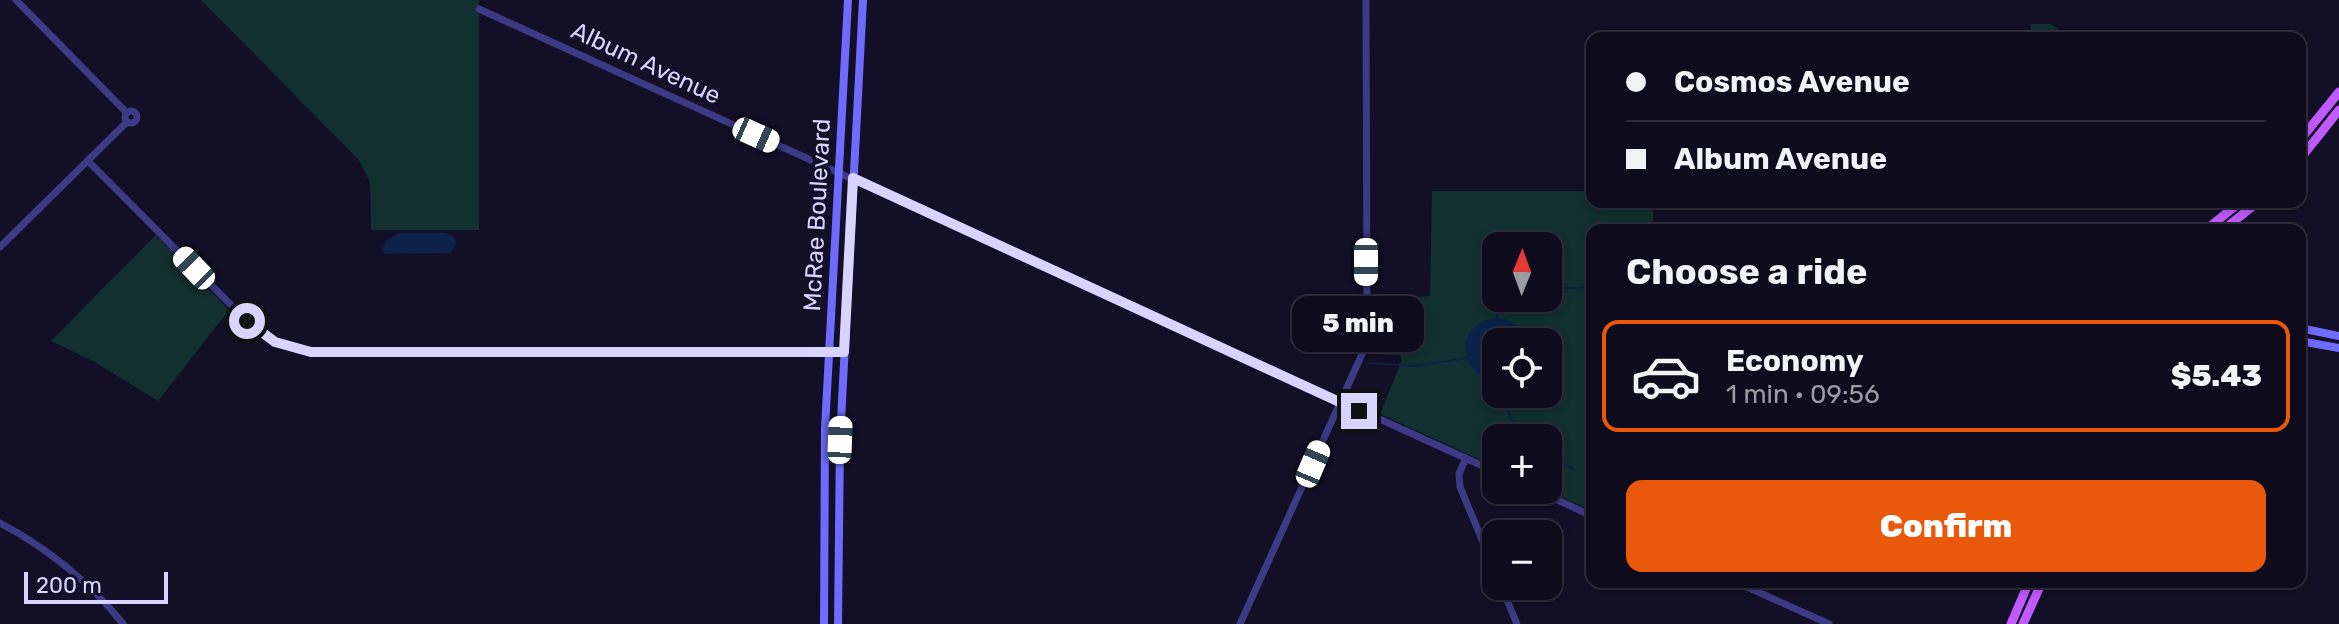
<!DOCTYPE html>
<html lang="en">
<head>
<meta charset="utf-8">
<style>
	:root { --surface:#0e0b1c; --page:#171425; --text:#f1f3f6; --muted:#9b9ba3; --line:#2e2b3b; --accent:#ea580c }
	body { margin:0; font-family:Rubik,sans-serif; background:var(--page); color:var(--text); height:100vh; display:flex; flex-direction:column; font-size:30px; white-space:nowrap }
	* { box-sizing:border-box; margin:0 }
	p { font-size:26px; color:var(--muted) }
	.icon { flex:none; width:44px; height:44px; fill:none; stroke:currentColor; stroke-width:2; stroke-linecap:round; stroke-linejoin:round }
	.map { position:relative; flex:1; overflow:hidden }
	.panel { position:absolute; left:1586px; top:224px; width:720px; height:364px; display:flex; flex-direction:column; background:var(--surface); border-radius:16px; box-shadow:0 4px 12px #0003,0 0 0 2px var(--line) }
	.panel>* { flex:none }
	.hud { position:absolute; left:1586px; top:32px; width:720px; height:176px; border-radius:16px; box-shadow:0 4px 12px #0003,0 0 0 2px var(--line); display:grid; align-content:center; height:176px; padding:0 40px; background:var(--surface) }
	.needle { width:52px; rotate:1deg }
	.buttons { position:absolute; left:1482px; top:232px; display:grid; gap:16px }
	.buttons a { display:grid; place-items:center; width:80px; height:80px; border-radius:16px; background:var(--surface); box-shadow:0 4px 12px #0003,0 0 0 2px var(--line); font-size:40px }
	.scale { position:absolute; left:24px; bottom:20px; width:144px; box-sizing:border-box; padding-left:8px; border:4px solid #d9d4ff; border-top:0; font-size:22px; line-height:28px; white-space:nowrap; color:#d9d4ff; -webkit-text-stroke:6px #130f26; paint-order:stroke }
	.end { position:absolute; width:36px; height:36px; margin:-18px; border:10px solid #d9d4ff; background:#111; box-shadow:0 0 0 4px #111 }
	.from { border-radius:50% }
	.bubble { position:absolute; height:56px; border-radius:16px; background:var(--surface); box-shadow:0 4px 12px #0003,0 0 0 2px var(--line); font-size:26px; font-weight:800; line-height:56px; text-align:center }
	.car { position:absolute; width:24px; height:48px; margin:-24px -12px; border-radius:10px; box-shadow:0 0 6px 2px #0007; background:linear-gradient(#fff 24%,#345 0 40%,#fff 0 76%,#345 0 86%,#fff 0) }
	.hud b { display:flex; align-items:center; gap:28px; height:76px; font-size:30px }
	.hud b+b { border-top:2px solid var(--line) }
	.hud i { width:20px; height:20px; background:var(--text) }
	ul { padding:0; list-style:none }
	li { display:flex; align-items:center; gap:24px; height:112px; margin:0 16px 12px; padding:0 24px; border:4px solid transparent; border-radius:16px }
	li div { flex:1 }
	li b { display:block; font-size:30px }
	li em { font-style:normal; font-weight:800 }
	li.on { border-color:var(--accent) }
	li>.icon { width:72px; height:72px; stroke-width:1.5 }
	h2 { padding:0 40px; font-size:36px; line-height:96px }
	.button { display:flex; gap:16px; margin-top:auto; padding:16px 40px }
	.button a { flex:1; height:92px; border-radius:16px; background:var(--accent); color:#fff; font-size:32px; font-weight:800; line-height:92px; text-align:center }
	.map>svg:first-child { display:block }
</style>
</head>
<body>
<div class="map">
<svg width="2339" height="624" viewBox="0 0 2339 624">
	<rect width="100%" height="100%" fill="#130f26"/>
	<!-- green -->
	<path fill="#12302f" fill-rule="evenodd" d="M201,0H479V230H371L370,182L359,160Z
		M2031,24H2051L2071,38H2031Z
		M1432,191H1592V202H1653V230H1592V511L1546,490H1548V438H1496V467L1380,414L1402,360L1400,355L1372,354L1376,326H1399L1398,299L1430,296ZM1496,246H1548V298H1496ZM1496,342H1548V394H1496Z
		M156,235L229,310L158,401L93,361L51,341Z"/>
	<!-- water -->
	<path fill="#0c2248" d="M398,233H446L455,237L456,245L450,253L385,254L382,251L385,242Z
		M1497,318C1512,319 1523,327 1527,342H1496L1495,381C1455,372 1455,322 1497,318Z"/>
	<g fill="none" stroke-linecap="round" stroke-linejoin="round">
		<!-- stream -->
		<path stroke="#0c2248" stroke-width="2" d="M1548,288H1581L1592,282
			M1497,318L1501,301L1506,298
			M1369,363L1414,366L1467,358
			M1506,394L1510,418L1520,438
			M1548,455L1573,469"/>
		<!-- tertiary -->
		<path stroke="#3d3a85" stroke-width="7" d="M16,0L127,113
			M479,9L1496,472
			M125 117a6 6 0 1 1 12 0a6 6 0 1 1-12 0Z
			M88,161L247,321C268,341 291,352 321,353L844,352
			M0,247L127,122
			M1466,458L1459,474L1460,487L1496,573
			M1536,490L1592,516
			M0,523C46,547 91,583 123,624
			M1736,582L1829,624
			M1501,586L1517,624
			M1240,624L1363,352L1367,314L1366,0"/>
		<!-- secondary -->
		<path stroke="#6f6bff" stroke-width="8" d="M2300,328L2339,336
			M2300,341L2339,348
			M824,624L825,429L848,0
			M838,624L840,440L863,0"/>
		<!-- primary -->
		<path stroke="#c25bff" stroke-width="9" d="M2300,140L2339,92
			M2300,159L2339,110
			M2206,230L2240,202
			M2223,230L2258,202
			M2011,624L2029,582
			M2023,624L2042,582"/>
	</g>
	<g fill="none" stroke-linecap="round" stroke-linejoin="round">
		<!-- route -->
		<path stroke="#d9d4ff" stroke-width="10" d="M247,321L275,342L311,352H844L853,178L1359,411"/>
	</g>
	<g text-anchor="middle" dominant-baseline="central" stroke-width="8" stroke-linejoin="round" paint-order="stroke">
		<!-- street labels -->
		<g font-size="24" fill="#d9d4ff" stroke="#130f26">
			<text transform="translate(646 63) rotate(25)">Album Avenue</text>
			<text transform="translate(817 215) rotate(-87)">McRae Boulevard</text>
		</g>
	</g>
</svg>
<div class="buttons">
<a><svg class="needle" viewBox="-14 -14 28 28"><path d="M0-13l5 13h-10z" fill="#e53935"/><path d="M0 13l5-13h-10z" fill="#9b9ba3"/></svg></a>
<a><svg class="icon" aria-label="locate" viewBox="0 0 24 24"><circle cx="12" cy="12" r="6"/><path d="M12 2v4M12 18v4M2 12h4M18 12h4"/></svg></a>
<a>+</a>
<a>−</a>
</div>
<div class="scale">200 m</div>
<i class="end from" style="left:247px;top:321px"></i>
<i class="end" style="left:1359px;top:411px"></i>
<div class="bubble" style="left:1292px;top:296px;width:132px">5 min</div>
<i class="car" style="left:756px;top:135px;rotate:114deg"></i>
<i class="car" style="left:1366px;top:262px;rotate:180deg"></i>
<i class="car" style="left:194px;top:268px;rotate:316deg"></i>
<i class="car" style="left:840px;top:440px;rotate:2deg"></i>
<i class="car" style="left:1313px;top:464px;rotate:23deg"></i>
<div class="hud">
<b><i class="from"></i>Cosmos Avenue</b>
<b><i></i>Album Avenue</b>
</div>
<section class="panel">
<h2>Choose a ride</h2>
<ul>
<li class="on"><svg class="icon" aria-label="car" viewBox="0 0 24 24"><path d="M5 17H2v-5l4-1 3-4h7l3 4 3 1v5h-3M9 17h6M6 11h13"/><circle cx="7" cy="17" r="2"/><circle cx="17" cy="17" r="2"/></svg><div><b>Economy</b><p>1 min · 09:56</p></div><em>$5.43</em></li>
</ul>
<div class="button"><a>Confirm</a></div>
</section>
</div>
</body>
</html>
